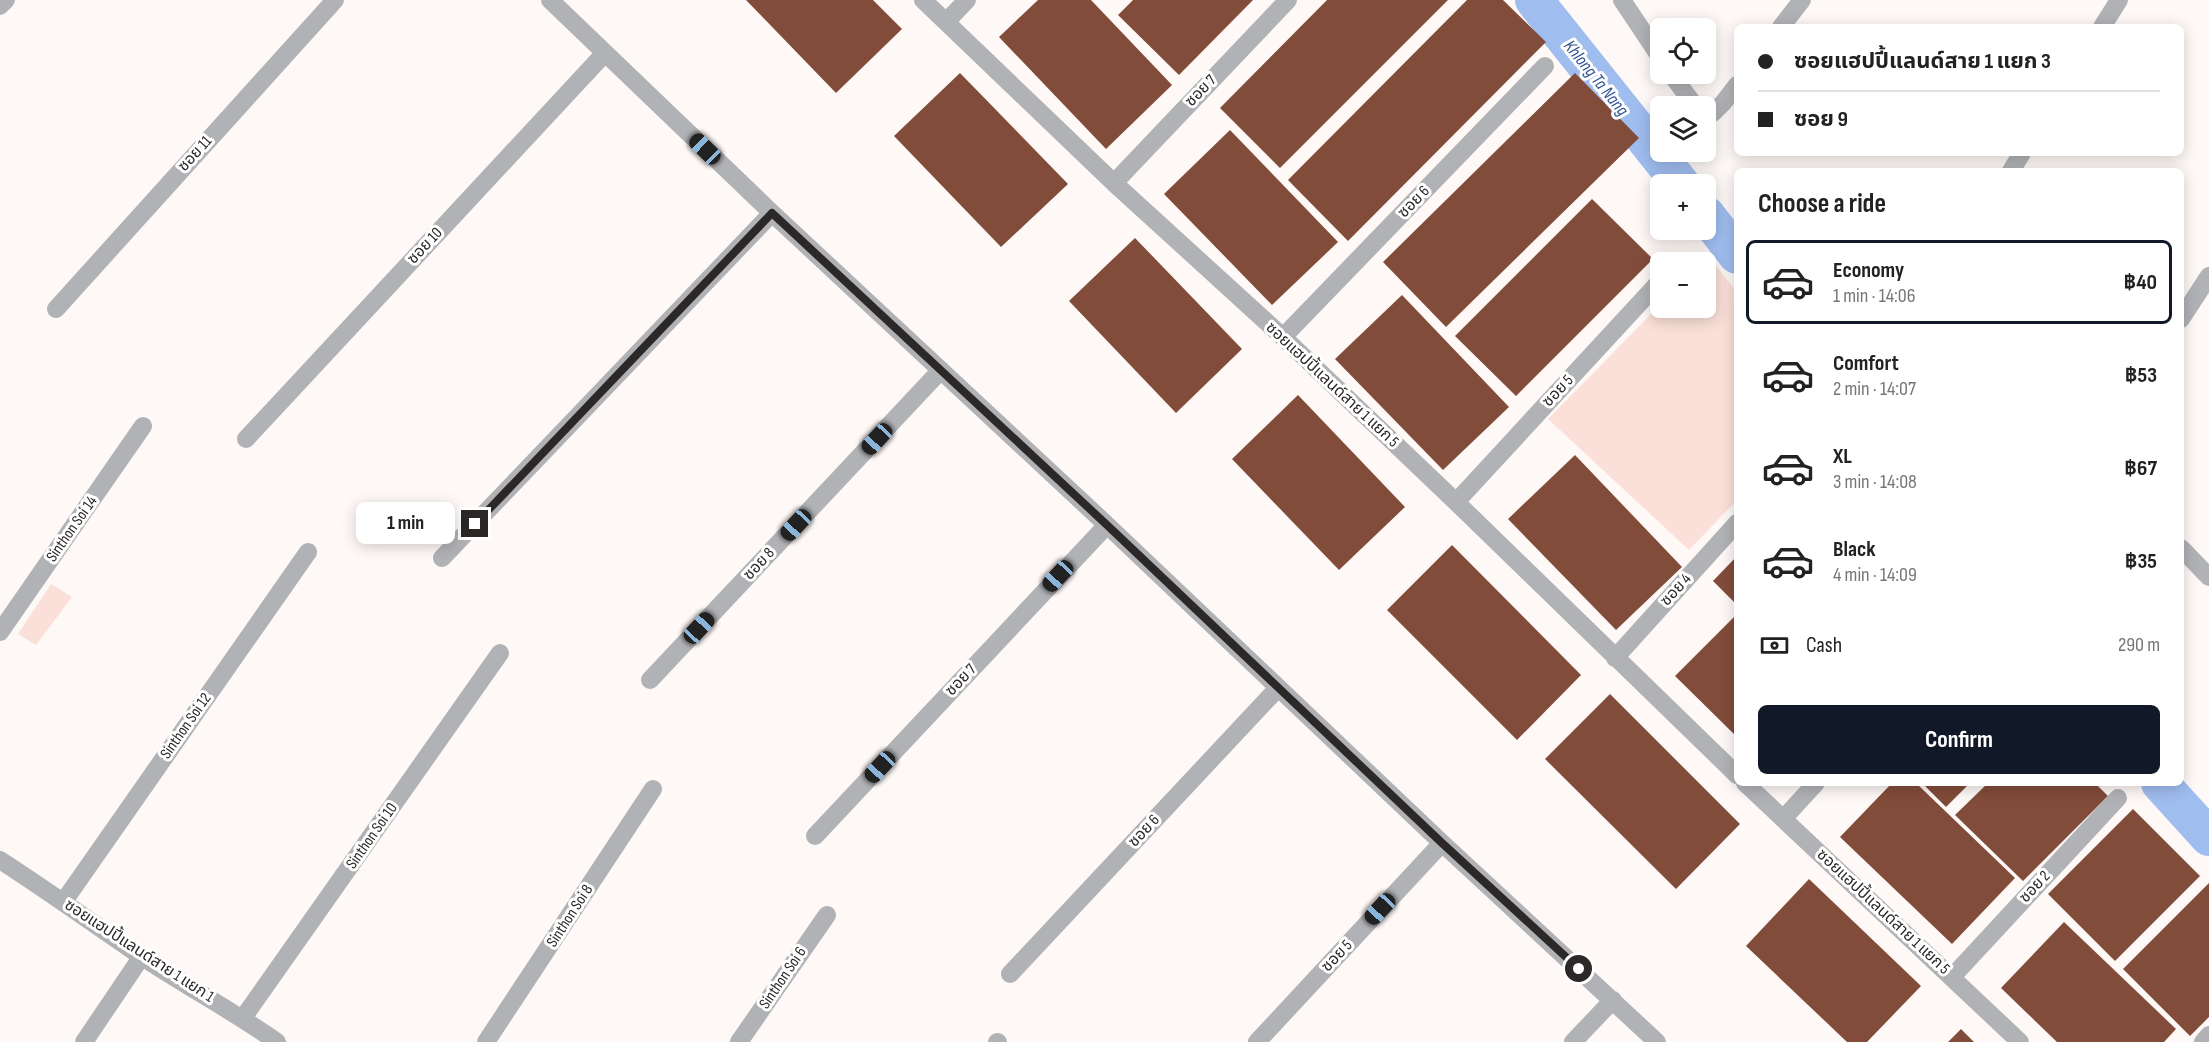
<!DOCTYPE html>
<html lang="en">
<head>
<meta charset="utf-8">
<style>
	:root { --surface:#fff; --page:#f2f2f2; --text:#222; --muted:#767676; --line:#e0e0e0; --accent:#111827 }
	body { margin:0; font-family:"Sofia Sans Condensed","Noto Sans Thai",sans-serif; background:var(--page); color:var(--text); height:100vh; display:flex; flex-direction:column; font-size:22px; white-space:nowrap }
	* { box-sizing:border-box; margin:0 }
	p { font-size:20px; color:var(--muted) }
	.icon { flex:none; width:33px; height:33px; fill:none; stroke:currentColor; stroke-width:2; stroke-linecap:round; stroke-linejoin:round }
	.map { position:relative; flex:1; overflow:hidden }
	.panel { position:absolute; left:1734px; top:168px; width:450px; height:618px; display:flex; flex-direction:column; background:var(--surface); border-radius:9px; box-shadow:0 3px 15px #0003 }
	.panel>* { flex:none }
	.guide { position:absolute; left:1734px; top:24px; width:450px; height:132px; border-radius:9px; box-shadow:0 3px 15px #0003; display:grid; align-content:center; height:132px; padding:0 24px; background:var(--surface) }
	.controls { position:absolute; left:1650px; top:18px; display:grid; gap:12px }
	.controls a { display:grid; place-items:center; width:66px; height:66px; border-radius:9px; background:var(--surface); box-shadow:0 3px 15px #0003; font-size:30px }
	.end { position:absolute; width:27px; height:27px; margin:-14px; border:8px solid #2b2827; background:#fff; box-shadow:0 0 0 3px #fff }
	.from { border-radius:50% }
	.bubble { position:absolute; height:42px; border-radius:9px; background:var(--surface); box-shadow:0 3px 15px #0003; font-size:20px; font-weight:700; line-height:42px; text-align:center }
	.car { position:absolute; width:18px; height:36px; margin:-18px -9px; border-radius:8px; box-shadow:0 0 4px 2px #0007; background:linear-gradient(#222 24%,#8ab4d8 0 40%,#222 0 76%,#8ab4d8 0 86%,#222 0) }
	.guide b { display:flex; align-items:center; gap:21px; height:57px; font-size:22px }
	.guide b+b { border-top:2px solid var(--line) }
	.guide i { width:15px; height:15px; background:var(--text) }
	ul { padding:0; list-style:none }
	li { display:flex; align-items:center; gap:18px; height:84px; margin:0 12px 9px; padding:0 12px; border:3px solid transparent; border-radius:9px }
	li div { flex:1 }
	li b { display:block; font-size:22px }
	li em { font-style:normal; font-weight:700 }
	li.selected { border-color:var(--accent) }
	li>.icon { width:54px; height:54px; stroke-width:1.5 }
	h2 { padding:0 24px; font-size:27px; line-height:72px }
	.pay { display:flex; align-items:center; gap:15px; height:66px; padding:0 24px; font-size:22px }
	.pay p { margin-inline-start:auto }
	.action { display:flex; gap:12px; margin-top:auto; padding:12px 24px }
	.action a { flex:1; height:69px; border-radius:9px; background:var(--accent); color:#fff; font-size:24px; font-weight:700; line-height:69px; text-align:center }
	.map>svg:first-child { display:block }
</style>
</head>
<body>
<div class="map">
<svg width="2209" height="1042" viewBox="0 0 2209 1042">
	<rect width="100%" height="100%" fill="#fef8f6"/>
	<!-- green -->
	<path fill="#fae0d8" d="M1708,256L1737,292V500L1689,550L1548,419L1660,305V308H1706V262H1702Z
		M51,584L72,597L36,645L18,634Z"/>
	<g fill="none" stroke-linecap="round" stroke-linejoin="round">
		<!-- canal -->
		<path stroke="#9fbdef" stroke-width="38" d="M1534,0L1681,184
			M1706,215L1737,255
			M2160,783L2209,837"/>
	</g>
	<!-- building -->
	<path fill="#824c3a" d="M746,0H873L902,29L836,93Z
		M1038,0H1091L1172,85L1106,149L999,37Z
		M1133,0H1253L1179,75L1118,15Z
		M1327,0H1448L1280,168L1220,108Z
		M1467,0H1503L1546,42L1348,241L1288,180Z
		M960,73L1068,184L1001,247L894,136Z
		M1575,73L1639,138L1446,327L1383,262Z
		M1230,130L1338,242L1272,305L1164,194Z
		M1592,199L1653,259L1516,396L1455,336Z
		M1135,238L1242,349L1176,413L1069,301Z
		M1402,295L1509,407L1443,470L1335,359Z
		M1298,395L1405,507L1339,570L1232,459Z
		M1575,455L1682,567L1616,630L1508,519Z
		M1452,545L1581,675L1517,740L1387,610Z
		M1737,556V605L1713,581Z
		M1737,614V737L1675,676Z
		M1610,694L1740,824L1676,889L1545,759Z
		M1892,783H1916L2015,878L1952,944L1840,837Z
		M1922,783H1970L1946,807Z
		M1988,783H2095L2108,796L2023,881L1955,815Z
		M2133,809L2200,876L2115,961L2048,894Z
		M1809,879L1921,986L1867,1042H1847L1746,946Z
		M2209,883V1017L2190,1036L2123,969Z
		M2064,922L2176,1029L2164,1042H2057L2001,988Z
		M1961,1029L1974,1042H1948Z"/>
	<g fill="none" stroke-linecap="round" stroke-linejoin="round">
		<!-- minor -->
		<path stroke="#b0b2b5" stroke-width="18" d="M550,0L772,213L1107,525L1442,843L1657,1042
			M923,0L1114,183L1283,337L1456,502L1737,775
			M1622,0L1660,57
			M0,6L6,0
			M946,22L967,0
			M1781,27L1802,0
			M2102,27L2119,0
			M1671,74L1695,106
			M1706,111L1713,113L1723,103L1737,85
			M2011,171L2022,153
			M1114,183L1288,0
			M56,309L335,0
			M2181,319L2209,276
			M1283,337L1545,66
			M246,439L604,54
			M1456,502L1660,281
			M2181,548L2209,577
			M442,558L772,213
			M0,632L143,426
			M1615,658L1737,523
			M650,680L941,370
			M1745,783L2020,1042
			M1783,819L1816,783
			M815,836L1107,525
			M0,860C48,891 94,924 141,956C186,986 233,1011 277,1042
			M64,901L308,552
			M1010,974L1278,688
			M1952,977L2118,798
			M243,1018L500,653
			M84,1042L142,956
			M486,1042L653,789
			M739,1042L827,915
			M997,1042H998
			M1257,1042L1442,843
			M1573,1042L1613,1000
			M2203,1042L2209,1035"/>
	</g>
	<g fill="none" stroke-linecap="round" stroke-linejoin="round">
		<!-- route -->
		<path stroke="#2b2827" stroke-width="8" d="M475,524L772,213L1107,525L1442,843L1579,969"/>
	</g>
	<g text-anchor="middle" dominant-baseline="central" stroke-width="6" stroke-linejoin="round" paint-order="stroke">
		<!-- street labels -->
		<g font-size="16" fill="#2b2827" stroke="#fff">
			<text transform="translate(1201 91) rotate(-46)">ซอย 7</text>
			<text transform="translate(195 154) rotate(-48)">ซอย 11</text>
			<text transform="translate(1414 202) rotate(-46)">ซอย 6</text>
			<text transform="translate(425 246) rotate(-47)">ซอย 10</text>
			<text transform="translate(1332 385) rotate(43)">ซอยแฮปปี้แลนด์สาย 1 แยก 5</text>
			<text transform="translate(1558 391) rotate(-47)">ซอย 5</text>
			<text transform="translate(72 529) rotate(-55)">Sinthon Soi 14</text>
			<text transform="translate(759 564) rotate(-47)">ซอย 8</text>
			<text transform="translate(1676 590) rotate(-48)">ซอย 4</text>
			<text transform="translate(961 680) rotate(-47)">ซอย 7</text>
			<text transform="translate(186 726) rotate(-55)">Sinthon Soi 12</text>
			<text transform="translate(1144 831) rotate(-47)">ซอย 6</text>
			<text transform="translate(372 836) rotate(-55)">Sinthon Soi 10</text>
			<text transform="translate(2035 887) rotate(-47)">ซอย 2</text>
			<text transform="translate(1883 912) rotate(43)">ซอยแฮปปี้แลนด์สาย 1 แยก 5</text>
			<text transform="translate(570 916) rotate(-57)">Sinthon Soi 8</text>
			<text transform="translate(139 951) rotate(33)">ซอยแฮปปี้แลนด์สาย 1 แยก 1</text>
			<text transform="translate(1337 956) rotate(-47)">ซอย 5</text>
			<text transform="translate(783 978) rotate(-56)">Sinthon Soi 6</text>
		</g>
		<!-- water labels -->
		<g font-size="18" font-style="italic" fill="#335593" stroke="#fff">
			<text transform="translate(1596 78) rotate(51)">Khlong Ta Nang</text>
		</g>
	</g>
</svg>
<div class="controls">
<a><svg class="icon" aria-label="locate" viewBox="0 0 24 24"><circle cx="12" cy="12" r="6"/><path d="M12 2v4M12 18v4M2 12h4M18 12h4"/></svg></a>
<a><svg class="icon" aria-label="layers" viewBox="0 0 24 24"><path d="M12 4l9 5-9 5-9-5zM3 14l9 5 9-5"/></svg></a>
<a>+</a>
<a>−</a>
</div>
<i class="end from" style="left:1579px;top:969px"></i>
<i class="end" style="left:475px;top:524px"></i>
<div class="bubble" style="left:356px;top:502px;width:99px">1 min</div>
<i class="car" style="left:705px;top:149px;rotate:314deg"></i>
<i class="car" style="left:877px;top:439px;rotate:223deg"></i>
<i class="car" style="left:796px;top:525px;rotate:223deg"></i>
<i class="car" style="left:1058px;top:576px;rotate:223deg"></i>
<i class="car" style="left:699px;top:628px;rotate:43deg"></i>
<i class="car" style="left:880px;top:767px;rotate:223deg"></i>
<i class="car" style="left:1380px;top:909px;rotate:223deg"></i>
<div class="guide">
<b><i class="from"></i>ซอยแฮปปี้แลนด์สาย 1 แยก 3</b>
<b><i></i>ซอย 9</b>
</div>
<section class="panel">
<h2>Choose a ride</h2>
<ul>
<li class="selected"><svg class="icon" aria-label="car" viewBox="0 0 24 24"><path d="M5 17H2v-5l4-1 3-4h7l3 4 3 1v5h-3M9 17h6M6 11h13"/><circle cx="7" cy="17" r="2"/><circle cx="17" cy="17" r="2"/></svg><div><b>Economy</b><p>1 min · 14:06</p></div><em>฿40</em></li>
<li><svg class="icon" aria-label="car" viewBox="0 0 24 24"><path d="M5 17H2v-5l4-1 3-4h7l3 4 3 1v5h-3M9 17h6M6 11h13"/><circle cx="7" cy="17" r="2"/><circle cx="17" cy="17" r="2"/></svg><div><b>Comfort</b><p>2 min · 14:07</p></div><em>฿53</em></li>
<li><svg class="icon" aria-label="car" viewBox="0 0 24 24"><path d="M5 17H2v-5l4-1 3-4h7l3 4 3 1v5h-3M9 17h6M6 11h13"/><circle cx="7" cy="17" r="2"/><circle cx="17" cy="17" r="2"/></svg><div><b>XL</b><p>3 min · 14:08</p></div><em>฿67</em></li>
<li><svg class="icon" aria-label="car" viewBox="0 0 24 24"><path d="M5 17H2v-5l4-1 3-4h7l3 4 3 1v5h-3M9 17h6M6 11h13"/><circle cx="7" cy="17" r="2"/><circle cx="17" cy="17" r="2"/></svg><div><b>Black</b><p>4 min · 14:09</p></div><em>฿35</em></li>
</ul>
<div class="pay"><svg class="icon" aria-label="cash" viewBox="0 0 24 24"><path d="M3 7h18v10H3z"/><circle cx="12" cy="12" r="2"/></svg>Cash<p>290 m</p></div>
<div class="action"><a>Confirm</a></div>
</section>
</div>
</body>
</html>
